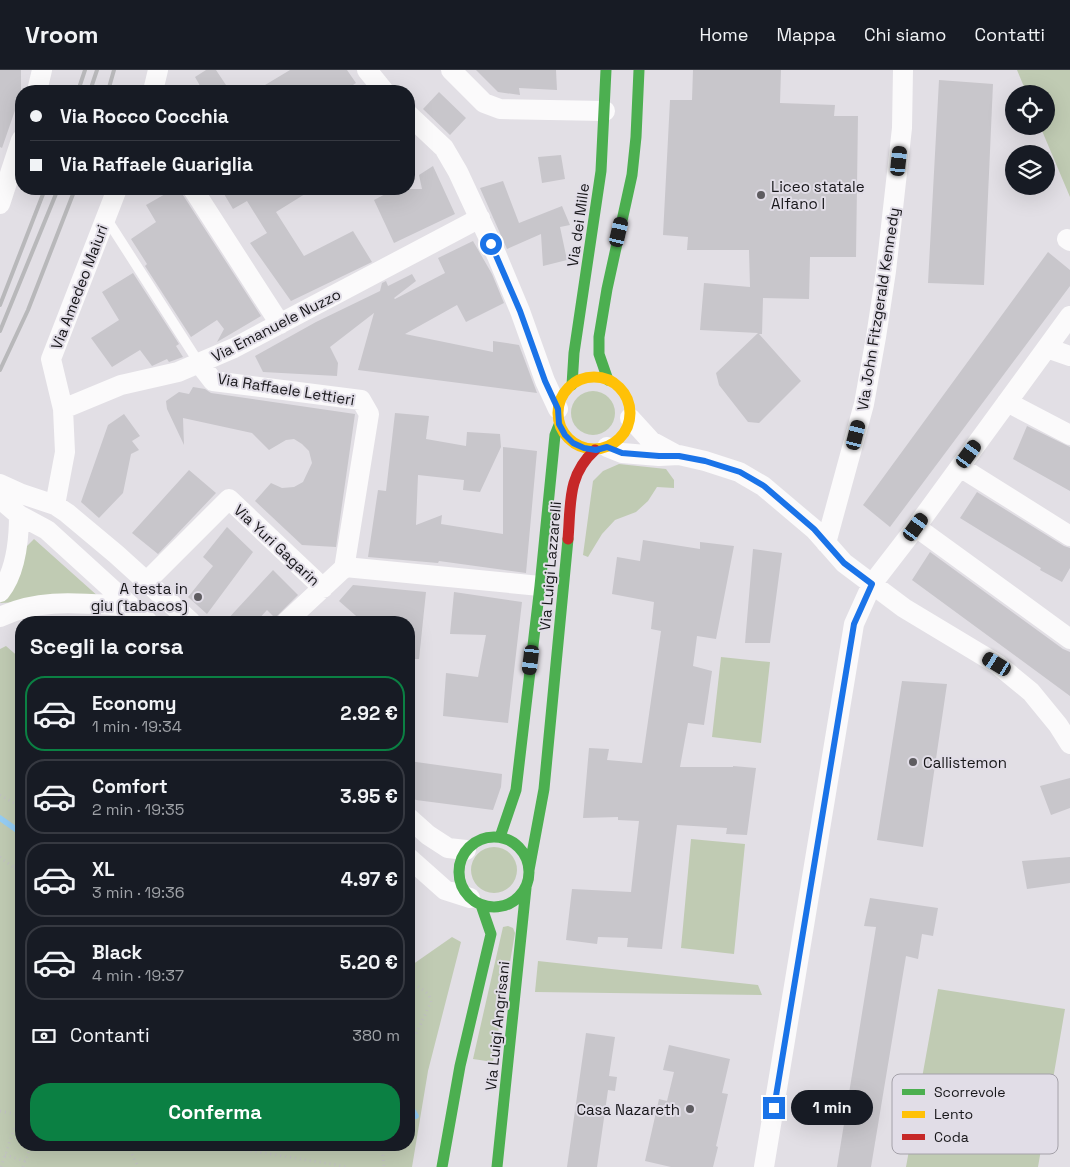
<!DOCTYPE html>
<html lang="it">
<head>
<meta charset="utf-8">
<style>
	:root { --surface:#171b24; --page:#20242c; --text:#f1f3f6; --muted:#9ea1a6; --line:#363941; --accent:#0b8043 }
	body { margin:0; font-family:"Space Grotesk",sans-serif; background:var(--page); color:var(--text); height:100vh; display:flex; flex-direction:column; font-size:19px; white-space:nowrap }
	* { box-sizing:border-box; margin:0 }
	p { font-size:16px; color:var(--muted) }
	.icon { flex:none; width:28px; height:28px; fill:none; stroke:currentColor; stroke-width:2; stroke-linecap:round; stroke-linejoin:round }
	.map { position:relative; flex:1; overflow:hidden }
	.panel { position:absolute; left:15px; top:546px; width:400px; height:535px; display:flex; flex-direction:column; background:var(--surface); border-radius:20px; box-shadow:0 5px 20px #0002 }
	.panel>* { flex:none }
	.guide { position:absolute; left:15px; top:15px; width:400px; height:110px; border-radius:20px; box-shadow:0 5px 20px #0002; display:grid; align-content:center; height:110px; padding:0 15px; background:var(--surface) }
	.tools { position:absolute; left:1005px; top:15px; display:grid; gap:10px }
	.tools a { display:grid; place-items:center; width:50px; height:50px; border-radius:50%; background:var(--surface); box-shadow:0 5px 20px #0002; font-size:25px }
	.end { position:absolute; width:22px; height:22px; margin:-11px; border:6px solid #1a73e8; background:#fff; box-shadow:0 0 0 2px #fff }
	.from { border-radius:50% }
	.bubble { position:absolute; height:35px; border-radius:18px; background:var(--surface); box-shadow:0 5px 20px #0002; font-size:16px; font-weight:600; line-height:35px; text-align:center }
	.car { position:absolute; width:15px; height:30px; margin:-15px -8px; border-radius:6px; box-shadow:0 0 4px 1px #0007; background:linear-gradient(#222 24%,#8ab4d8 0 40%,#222 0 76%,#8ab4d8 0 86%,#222 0) }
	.guide b { display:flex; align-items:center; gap:18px; height:48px; font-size:19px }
	.guide b+b { border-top:1px solid var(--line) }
	.guide i { width:12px; height:12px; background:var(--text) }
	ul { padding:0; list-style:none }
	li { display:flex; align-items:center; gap:15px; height:75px; margin:0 10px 8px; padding:0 5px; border:2px solid var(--line); border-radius:20px }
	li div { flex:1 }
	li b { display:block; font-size:19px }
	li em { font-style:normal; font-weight:600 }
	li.selected { border-color:var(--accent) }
	li>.icon { width:45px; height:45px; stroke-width:1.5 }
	h2 { padding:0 15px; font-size:22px; line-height:60px }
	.pay { display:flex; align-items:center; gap:12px; height:55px; padding:0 15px; font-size:19px }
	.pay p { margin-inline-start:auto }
	.cta { display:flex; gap:10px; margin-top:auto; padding:10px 15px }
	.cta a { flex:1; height:58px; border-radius:20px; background:var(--accent); color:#fff; font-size:20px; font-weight:600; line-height:58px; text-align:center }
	header { display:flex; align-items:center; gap:30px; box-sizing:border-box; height:70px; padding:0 25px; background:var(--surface); border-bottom:1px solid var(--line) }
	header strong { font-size:24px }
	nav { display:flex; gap:28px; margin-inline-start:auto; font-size:18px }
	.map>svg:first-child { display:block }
</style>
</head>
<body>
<header>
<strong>Vroom</strong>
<nav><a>Home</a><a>Mappa</a><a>Chi siamo</a><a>Contatti</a></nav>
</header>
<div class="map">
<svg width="1070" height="1097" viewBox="0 0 1070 1097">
	<rect width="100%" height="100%" fill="#e2dfe5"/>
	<!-- green -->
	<path fill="#c0cbb3" d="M1017,0H1070V127L1040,56H1046V24H1027Z
		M571 343a22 22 0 1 1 44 0a22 22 0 1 1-44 0Z
		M619,394L666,399L674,410V418L657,417L648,431L636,442L615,450L602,464L588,487L583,485L593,411L603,401Z
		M34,469L100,528L0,533L5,528L27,476Z
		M6,576L21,589V1075H409V897L452,867L461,872L428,1001L412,1097H0V579Z
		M721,587L770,592L761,673L712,667Z
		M691,769L745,774L734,884L681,878Z
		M471 800a23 23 0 1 1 46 0a23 23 0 1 1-46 0Z
		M508,856L513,858L515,863L493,992L473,989L503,857Z
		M538,891L758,915L762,925L535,922Z
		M938,919L1065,939L1038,1097H906Z"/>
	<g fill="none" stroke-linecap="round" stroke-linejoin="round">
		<!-- stream -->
		<path stroke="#95cdf4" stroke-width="5.5" d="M0,748L21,763
			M409,1034L416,1046"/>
	</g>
	<!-- building -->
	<path fill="#c8c6cb" d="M0,0H21V23L2,78L0,77Z
		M206,0H216L230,21H203L195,7Z
		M290,0H347L356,13L344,21H255Z
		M476,0H556L557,20L519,18L520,25L498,22Z
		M693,0H781L780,33L835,35L834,46H858L856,187H810L809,229L763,228L762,264H759L801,311L759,353L748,352L719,315L716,303L758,263L700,260L704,213L750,217L749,180H687L688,167L663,165L670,30H692Z
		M939,10L993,14L984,215L928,213Z
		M439,22L466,48L450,65L423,39Z
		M561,85L565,109L542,113L538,87Z
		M433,96L455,144L394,173L374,130L395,119H422L419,105Z
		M503,111L519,153L562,136L570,155L560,157L567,190L543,196L541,164L507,179L480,118Z
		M174,119H179L261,246L217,272L224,259L217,250L191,267L145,196L147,194L131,169L156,152L146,135Z
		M221,119H313L276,142L304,186L353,161L372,192L291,231L250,173L267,163L247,131L233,139Z
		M473,171L492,204L504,233L466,252L457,235L405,264L493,282V271L519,275L537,323L358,300L374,243L330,277L338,293L337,306L263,302L255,286L316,252L380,221L382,213L386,211L388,216L412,204L416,211L394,228L395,229L445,203L438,188Z
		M1048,182L1070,200V216L890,457L863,435Z
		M133,203L179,274L176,276L183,287L169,292L167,289L152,296L140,280L112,297L91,268L119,250L102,222Z
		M193,317L205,319L211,323L355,344L336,477L302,475L255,431L271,413L282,418L294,417L303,412L312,393L309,381L302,374L294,369L286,370L269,380L252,363L183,348L184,375L167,339L166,331L179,322L189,324Z
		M395,343L429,346L426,369L466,376L467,362L500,364L501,377L480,422L463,420L464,410L418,405L416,455L442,445L441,454L503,464V377L537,381L526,503L439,491L438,493L368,487L378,420L386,421Z
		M124,344L140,366L132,371L139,380L131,384L123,423L99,448L81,432L108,355Z
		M1027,356L1070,377V421L1013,389Z
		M189,400L216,423L158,484L132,463Z
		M977,422L1064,476L1070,478V498L1062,512L1040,500L1041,498L960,448Z
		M227,457L253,482L207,544L188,527L213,496L203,487Z
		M643,470L700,479V472L734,476L716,569L697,566L693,596L712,601L704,655L688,653L680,697H733V696L756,698L747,765L726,764L727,758L677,755L662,879L627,877L628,868L598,867L597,874L566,870L572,819L631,822L639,751L618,750V747L583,748L589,678L609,679L607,690L642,693L661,561L651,559L654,532L612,524L617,487L640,491Z
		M753,479L782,483L770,573H745Z
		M930,482L1063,579L1070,582V626L912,510Z
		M273,500L298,525L275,548L267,540L256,552H225Z
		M353,515L426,522L419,589H409V552H363L339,531Z
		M454,522L522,532L508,653L443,646L446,603L478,607L486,565L450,564Z
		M902,611L947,614L923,777L877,770Z
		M409,691L502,704L501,717L493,740L416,730L409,726Z
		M1070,708V738L1051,745L1040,716Z
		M1070,787V813L1027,819L1022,791Z
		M870,828L938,838L933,866L922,864L918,889L906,886L871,1097H837L876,857L864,856Z
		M586,963L615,967L609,1006L617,1007L615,1021L608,1020L597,1097H567Z
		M669,975L730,989L722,1023L728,1024L716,1076L718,1077L713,1097H671L645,1091L659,1029L667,1031L674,1002L663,1000Z"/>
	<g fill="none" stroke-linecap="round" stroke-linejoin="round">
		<!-- path -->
		<path stroke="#c1c1c2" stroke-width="3" stroke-dasharray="1 4" stroke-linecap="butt" d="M0,725L21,737
			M0,787L14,798L21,782
			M14,798L21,800
			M409,912C418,917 430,921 431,932L409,979
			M0,1041L19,1045
			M128,1075L138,1097
			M216,1075L349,1097
			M382,1075L384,1097
			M5,1085L25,1091
			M1,1097L21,1039
			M23,1097L31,1075"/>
		<!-- lane -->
		<path stroke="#fbfafb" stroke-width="10" d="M106,148L199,293"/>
		<!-- street -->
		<path stroke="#fbfafb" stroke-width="20" d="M367,0L384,21
			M451,0L484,33L500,39L605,41
			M37,21L42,0
			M153,21L158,0
			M409,45L444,78L458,102L497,186L520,241L545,311L558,339
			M193,119L280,254
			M0,134L21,70
			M1067,169L1070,171
			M1047,278L1070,286
			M199,293L213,311L361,330L369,344L344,499
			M1007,332L1070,365
			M63,339L121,315L178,302L234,278L480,148
			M630,348L651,371L675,384
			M607,377L622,383L659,386L679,385L705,391L739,402L763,416L814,459L844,493L904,538L997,594L1031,622L1058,655L1070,674
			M960,397L1070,466
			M0,414L22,424L55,435L67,443L116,484L191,552
			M0,429L19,445L47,460L148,552
			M55,435L65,382L63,339L51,289L117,119
			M916,457L1070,569
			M826,473L864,334L876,267L886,201L902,58L903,0
			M146,512L229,429L323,518
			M0,522C16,502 19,470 19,445
			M0,547C41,527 85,534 128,536
			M286,552L345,497L540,516
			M409,748L428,765L448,778L466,780
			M409,788L445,820L470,828
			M764,1097L854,554L872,514L916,457L1070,246"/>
		<!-- fast -->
		<path stroke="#4caf50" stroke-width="11" d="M608,310L599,284V267L607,219L632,105L636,67L639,0
			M572,315L574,283L601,101L606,0
			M459 802a35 35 0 1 1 70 0a35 35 0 1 1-70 0Z
			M500,767L516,720L540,516L555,365L559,355
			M529,800L544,719L568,469
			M442,1097L460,996L491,864L481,835
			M497,1097L526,818"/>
		<!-- slow -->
		<path stroke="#ffc107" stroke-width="11" d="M558 343a36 36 0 1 1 72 0a36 36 0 1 1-72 0Z"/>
		<!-- jam -->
		<path stroke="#c62828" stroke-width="11" d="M568,469C571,434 567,405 595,380"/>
		<!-- rail -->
		<path stroke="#b8b8ba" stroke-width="4" d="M78,21L85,0
			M90,21L97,0
			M108,21L114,0
			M0,235L45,119
			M0,261L58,119
			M0,300L28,240L75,119"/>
	</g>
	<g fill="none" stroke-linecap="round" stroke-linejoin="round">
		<!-- route -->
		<path stroke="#1a73e8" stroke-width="6" d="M491,174L520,241L545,311L558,339L559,354L565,365L573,373L584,378L596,380L607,377L622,383L659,386H679L705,391L740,402L764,416L814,459L844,493L872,514L854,554L774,1038"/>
	</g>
	<!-- markers -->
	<g fill="#5e5c60" stroke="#e1dde7" stroke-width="2">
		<circle cx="761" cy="125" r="5"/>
		<circle cx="198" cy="527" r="5"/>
		<circle cx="913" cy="692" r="5"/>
		<circle cx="690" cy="1039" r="5"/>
	</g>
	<g text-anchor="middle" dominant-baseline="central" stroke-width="4" stroke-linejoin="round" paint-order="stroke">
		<!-- poi labels -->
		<g font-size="15" fill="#171619" stroke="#e1dde7" text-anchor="start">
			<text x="771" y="116">Liceo statale<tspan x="771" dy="17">Alfano I</tspan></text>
			<text x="188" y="518" text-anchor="end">A testa in<tspan x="188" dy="17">giu (tabacos)</tspan></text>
			<text x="923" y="692">Callistemon</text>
			<text x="680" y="1039" text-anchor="end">Casa Nazareth</text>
		</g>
		<!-- street labels -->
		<g font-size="15" fill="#171619" stroke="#e1dde7">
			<text transform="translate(578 155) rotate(-82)">Via dei Mille</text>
			<text transform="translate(79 217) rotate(-69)">Via Amedeo Maiuri</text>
			<text transform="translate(878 239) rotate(-81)">Via John Fitzgerald Kennedy</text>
			<text transform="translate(276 255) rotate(-27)">Via Emanuele Nuzzo</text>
			<text transform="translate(286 319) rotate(9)">Via Raffaele Lettieri</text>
			<text transform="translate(277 475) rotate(43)">Via Yuri Gagarin</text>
			<text transform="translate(550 496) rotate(-85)">Via Luigi Lazzarelli</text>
			<text transform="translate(497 956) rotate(-84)">Via Luigi Angrisani</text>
		</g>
	</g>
	<!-- legend -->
	<rect x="892" y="1004" width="166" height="80" rx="8" fill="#e1dde7" stroke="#a4a1a9" stroke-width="1"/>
	<rect x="902" y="1019" width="23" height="6" fill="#4caf50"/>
	<rect x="902" y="1041" width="23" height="7" fill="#ffc107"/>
	<rect x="902" y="1064" width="23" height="6" fill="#c62828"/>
	<g font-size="14" fill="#171619">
		<text x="934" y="1027">Scorrevole</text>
		<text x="934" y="1049">Lento</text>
		<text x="934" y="1072">Coda</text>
	</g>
</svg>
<div class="tools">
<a><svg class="icon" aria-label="locate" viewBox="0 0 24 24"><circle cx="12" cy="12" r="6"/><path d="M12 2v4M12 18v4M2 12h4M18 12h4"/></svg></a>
<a><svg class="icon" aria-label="layers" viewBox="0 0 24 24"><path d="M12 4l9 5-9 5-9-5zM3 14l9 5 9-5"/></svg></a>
</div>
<i class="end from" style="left:491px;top:174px"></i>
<i class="end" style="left:774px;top:1038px"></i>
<div class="bubble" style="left:791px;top:1020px;width:82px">1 min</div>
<i class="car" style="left:899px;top:91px;rotate:6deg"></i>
<i class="car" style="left:619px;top:162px;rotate:13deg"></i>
<i class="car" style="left:856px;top:365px;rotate:14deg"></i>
<i class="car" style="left:969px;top:384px;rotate:36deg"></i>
<i class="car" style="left:916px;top:457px;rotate:36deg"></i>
<i class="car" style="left:531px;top:590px;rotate:187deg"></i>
<i class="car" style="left:997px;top:594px;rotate:301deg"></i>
<div class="guide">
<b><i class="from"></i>Via Rocco Cocchia</b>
<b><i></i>Via Raffaele Guariglia</b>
</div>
<section class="panel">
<h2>Scegli la corsa</h2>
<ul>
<li class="selected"><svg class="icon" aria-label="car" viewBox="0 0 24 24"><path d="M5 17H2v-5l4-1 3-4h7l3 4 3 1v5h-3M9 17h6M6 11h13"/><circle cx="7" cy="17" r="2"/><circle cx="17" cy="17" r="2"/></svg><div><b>Economy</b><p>1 min · 19:34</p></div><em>2.92 €</em></li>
<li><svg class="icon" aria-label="car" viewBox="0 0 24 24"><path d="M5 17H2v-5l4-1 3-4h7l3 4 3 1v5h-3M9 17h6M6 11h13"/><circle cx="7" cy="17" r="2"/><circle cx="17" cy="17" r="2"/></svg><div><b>Comfort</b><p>2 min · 19:35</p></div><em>3.95 €</em></li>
<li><svg class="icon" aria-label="car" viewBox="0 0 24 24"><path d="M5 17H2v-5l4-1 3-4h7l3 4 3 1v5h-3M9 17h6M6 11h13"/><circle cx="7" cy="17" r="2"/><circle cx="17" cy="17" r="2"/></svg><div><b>XL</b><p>3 min · 19:36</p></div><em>4.97 €</em></li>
<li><svg class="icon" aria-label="car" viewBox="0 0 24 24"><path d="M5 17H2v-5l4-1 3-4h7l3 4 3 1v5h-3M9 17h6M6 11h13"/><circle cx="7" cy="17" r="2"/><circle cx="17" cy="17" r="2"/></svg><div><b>Black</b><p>4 min · 19:37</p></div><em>5.20 €</em></li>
</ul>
<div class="pay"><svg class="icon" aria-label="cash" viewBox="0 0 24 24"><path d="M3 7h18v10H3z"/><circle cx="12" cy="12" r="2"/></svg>Contanti<p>380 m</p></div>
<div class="cta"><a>Conferma</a></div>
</section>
</div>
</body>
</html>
